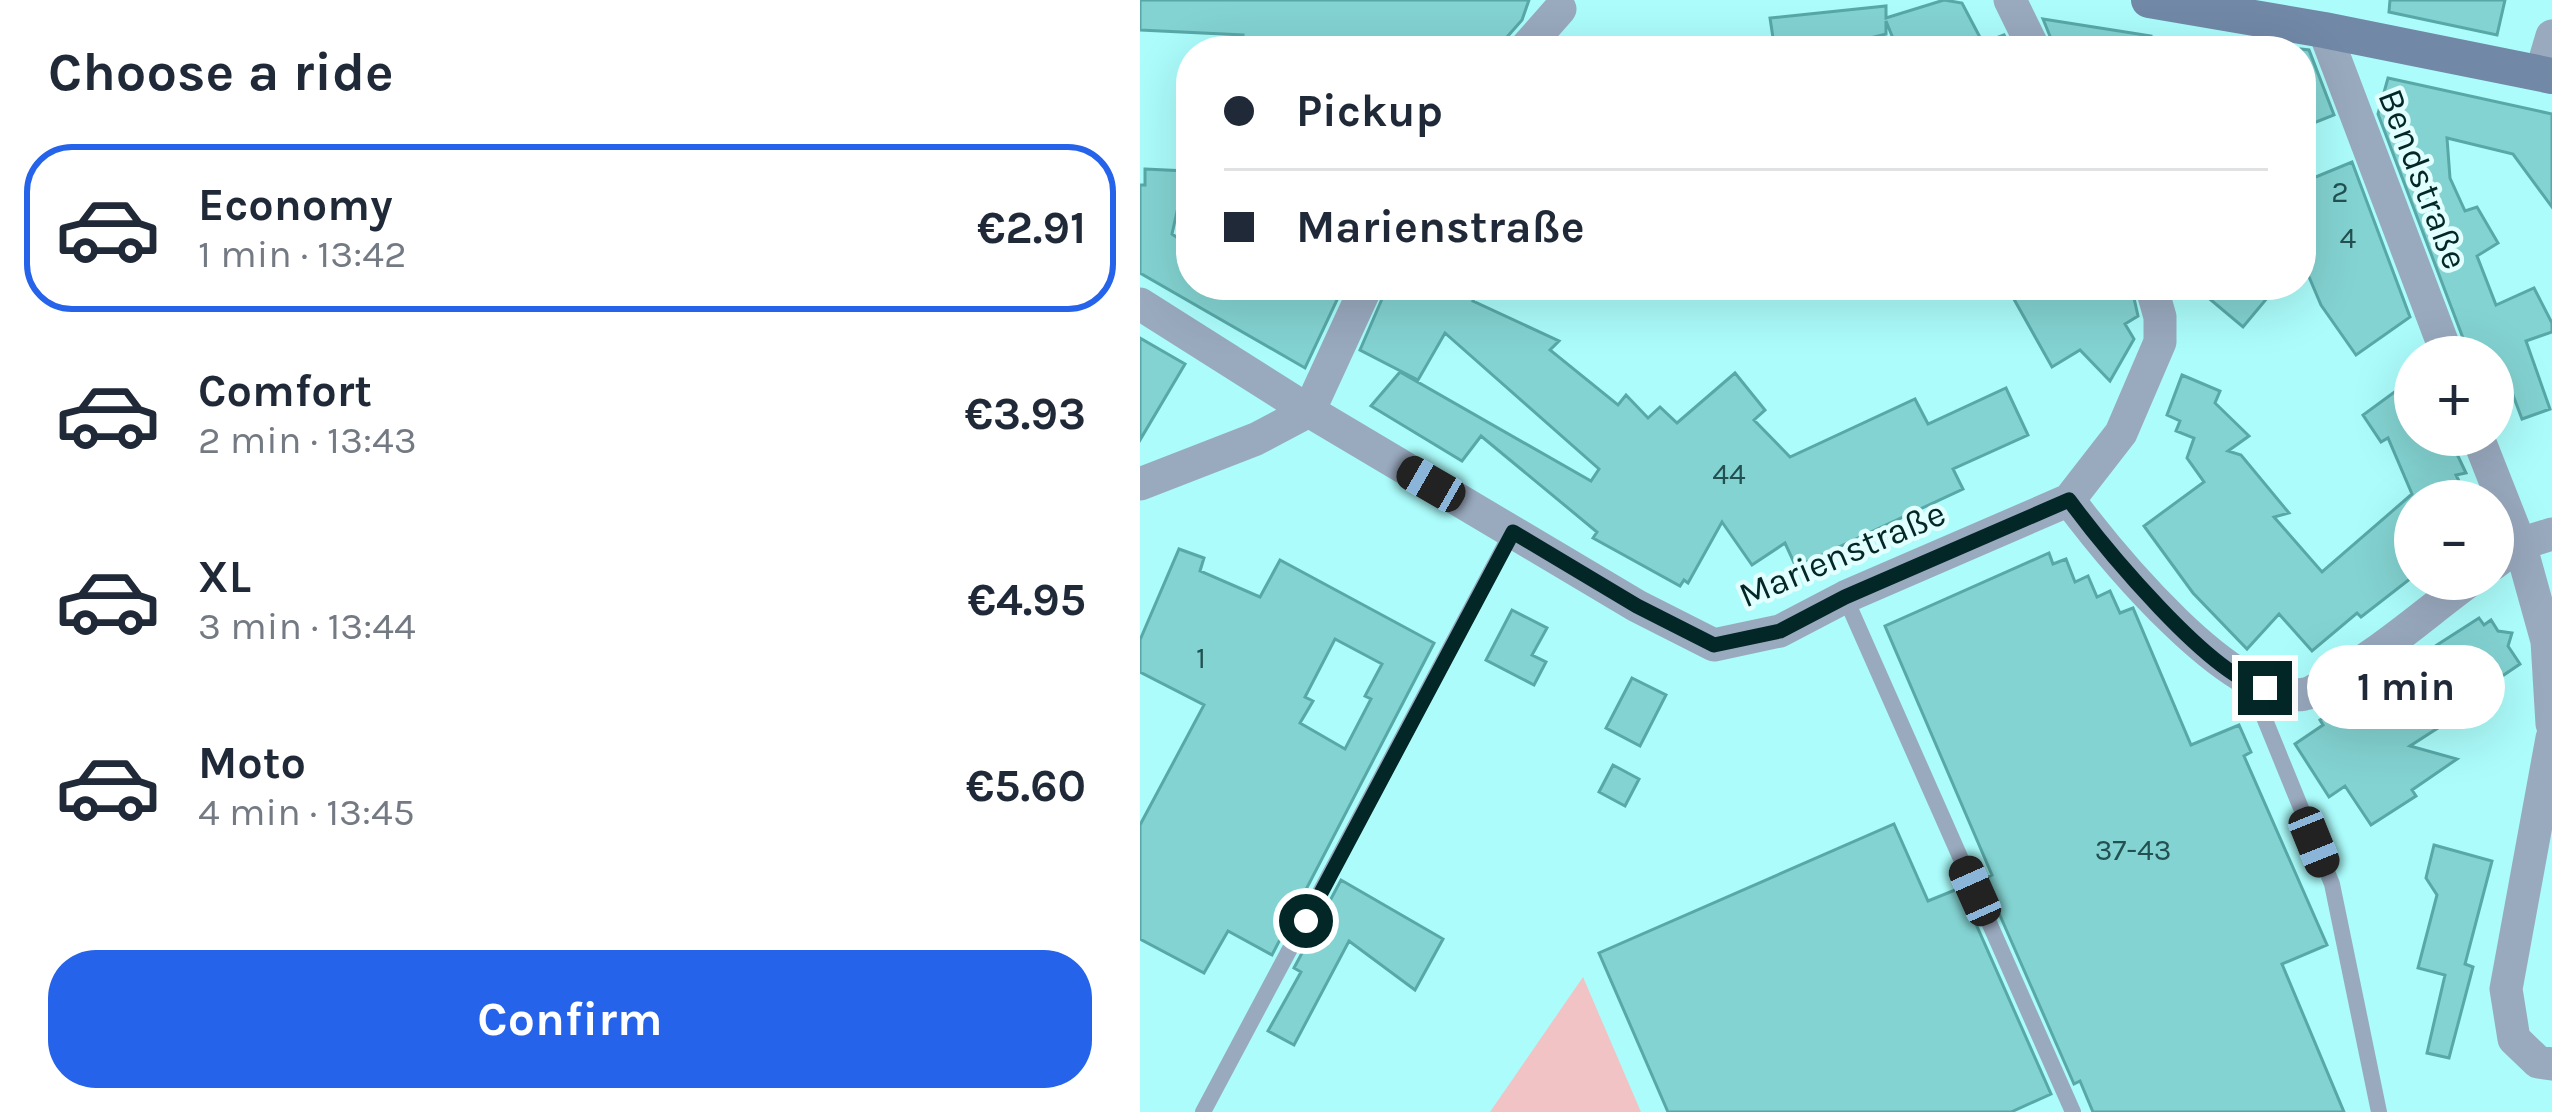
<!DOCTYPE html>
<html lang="en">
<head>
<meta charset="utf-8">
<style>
	:root { --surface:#fff; --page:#f2f2f3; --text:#1f2937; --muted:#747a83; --line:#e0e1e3; --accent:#2563eb }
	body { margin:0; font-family:Karla,sans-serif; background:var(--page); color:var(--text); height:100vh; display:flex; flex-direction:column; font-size:45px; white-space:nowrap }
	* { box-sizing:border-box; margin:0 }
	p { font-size:39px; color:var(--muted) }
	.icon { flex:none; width:66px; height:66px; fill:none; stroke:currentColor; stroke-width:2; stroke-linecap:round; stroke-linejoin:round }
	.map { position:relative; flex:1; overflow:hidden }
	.sheet { display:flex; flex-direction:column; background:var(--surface); width:1140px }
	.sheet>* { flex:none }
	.hud { position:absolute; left:36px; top:36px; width:1140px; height:264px; border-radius:48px; box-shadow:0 12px 48px #0002; display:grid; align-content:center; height:264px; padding:0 48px; background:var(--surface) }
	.fabs { position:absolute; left:1254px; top:336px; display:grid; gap:24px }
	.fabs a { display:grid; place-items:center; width:120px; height:120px; border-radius:50%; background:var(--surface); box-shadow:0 12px 48px #0002; font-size:60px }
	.end { position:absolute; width:54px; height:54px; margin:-27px; border:15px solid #032626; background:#fff; box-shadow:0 0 0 6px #fff }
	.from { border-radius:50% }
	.bubble { position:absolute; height:84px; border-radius:42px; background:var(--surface); box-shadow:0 12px 48px #0002; font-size:39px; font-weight:700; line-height:84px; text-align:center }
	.car { position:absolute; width:36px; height:72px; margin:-36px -18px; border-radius:15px; box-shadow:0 0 9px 3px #0007; background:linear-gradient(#222 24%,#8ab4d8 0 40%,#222 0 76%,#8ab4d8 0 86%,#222 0) }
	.hud b { display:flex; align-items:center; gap:42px; height:114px; font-size:45px }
	.hud b+b { border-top:3px solid var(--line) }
	.hud i { width:30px; height:30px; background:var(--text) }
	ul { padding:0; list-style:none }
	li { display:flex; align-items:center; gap:36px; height:168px; margin:0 24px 18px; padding:0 24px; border:6px solid transparent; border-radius:48px }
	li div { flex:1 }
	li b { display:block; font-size:45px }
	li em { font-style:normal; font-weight:700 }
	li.current { border-color:var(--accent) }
	li>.icon { width:108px; height:108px; stroke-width:1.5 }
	h2 { padding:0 48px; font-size:54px; line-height:144px }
	.cta { display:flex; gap:24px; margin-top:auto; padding:24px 48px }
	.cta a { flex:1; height:138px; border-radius:48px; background:var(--accent); color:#fff; font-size:48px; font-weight:700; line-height:138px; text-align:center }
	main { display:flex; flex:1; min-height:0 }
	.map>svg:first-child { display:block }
</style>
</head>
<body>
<main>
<section class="sheet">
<h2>Choose a ride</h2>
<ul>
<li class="current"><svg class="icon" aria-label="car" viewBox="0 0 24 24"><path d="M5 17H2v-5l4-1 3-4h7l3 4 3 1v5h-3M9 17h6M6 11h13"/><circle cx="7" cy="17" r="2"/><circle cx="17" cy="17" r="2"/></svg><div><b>Economy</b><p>1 min · 13:42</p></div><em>€2.91</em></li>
<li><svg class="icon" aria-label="car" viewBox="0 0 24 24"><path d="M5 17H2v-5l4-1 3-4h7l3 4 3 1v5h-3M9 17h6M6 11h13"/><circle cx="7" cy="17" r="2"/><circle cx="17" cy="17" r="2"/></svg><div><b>Comfort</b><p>2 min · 13:43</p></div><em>€3.93</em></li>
<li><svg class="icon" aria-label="car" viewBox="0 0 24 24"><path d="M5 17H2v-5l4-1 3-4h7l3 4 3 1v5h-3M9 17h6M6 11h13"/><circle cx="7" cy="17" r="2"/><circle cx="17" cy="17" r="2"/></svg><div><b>XL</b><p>3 min · 13:44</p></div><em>€4.95</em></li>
<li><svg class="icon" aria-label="car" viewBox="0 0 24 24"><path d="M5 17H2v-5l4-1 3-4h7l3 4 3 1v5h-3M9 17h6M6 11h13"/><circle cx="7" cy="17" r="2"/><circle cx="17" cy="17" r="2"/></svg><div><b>Moto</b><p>4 min · 13:45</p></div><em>€5.60</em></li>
</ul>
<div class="cta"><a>Confirm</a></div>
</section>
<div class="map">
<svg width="1412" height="1112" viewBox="0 0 1412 1112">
	<rect width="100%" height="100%" fill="#abfcfb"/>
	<!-- green -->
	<path fill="#f1c3c5" d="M443,977L501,1112H350Z"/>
	<!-- building -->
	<path fill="#83d3d2" stroke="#58a8a8" stroke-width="3" fill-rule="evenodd" d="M0,0H389L382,20L367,37L362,51H194L195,45L130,41L129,51H101L103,35L0,30Z
		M804,0L822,3L843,43L864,35L872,51H758L746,21V34L680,51H635L630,18L746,6V18Z
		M1250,0H1365L1357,35L1249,12Z
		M903,19L1011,36L1010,51H916Z
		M1161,49L1169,50L1194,115L1161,128Z
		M1248,78L1412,114V207L1373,154L1307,138L1310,178L1325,211L1337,207L1358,243L1337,256L1356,305L1394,288L1412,323V332L1386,341L1410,409L1382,419L1365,374L1359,367L1353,369V357H1334L1323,338L1238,114Z
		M1212,162L1270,317L1216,355L1181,305L1161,258V183Z
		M5,169L46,171L32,234L51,247V285H204L165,368L0,273V185H5Z
		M248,285H341L333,301L419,341L410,350L478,405L486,395L508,418L520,407L537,423L595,373L625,410L614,420L650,457L775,399L788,424L866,388L888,435L813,469L823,489L656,567L645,543L612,565L582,522L548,583L544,580L540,586L453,538L457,532L341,436L322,461L231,406L260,372L451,481L459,469L305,333L278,380L220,350Z
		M866,285H991L998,316L985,324L994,339L970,381L940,350L912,367Z
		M1053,285H1138L1103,327Z
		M0,338L45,364L0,440Z
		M1042,375L1080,391L1075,403L1109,436L1088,451L1101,455L1149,513L1134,517L1182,572L1272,494L1248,438L1241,442L1223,415L1275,377V435H1308L1326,473L1316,475L1329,501H1275V575L1221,617L1217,613L1172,651L1139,614L1107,649L1053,593L1004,526L1064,482L1047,458L1054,438L1036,431L1040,421L1027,415Z
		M39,549L64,558L60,571L120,597L140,560L294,643L132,955L88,931L64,973L0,939V825L64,705L0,672V640ZM195,639L242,664L225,696L231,699L205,749L160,723L173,701L165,697Z
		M909,553L913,564L926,559L935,582L948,576L957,597L970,591L980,613L993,608L1051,745L1099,725L1111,752L1104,756L1187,945L1142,964L1204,1112H953L940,1081L934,1084L844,879L852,875L745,626Z
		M372,610L407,628L392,655L406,662L394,685L346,660Z
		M1339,618L1344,625L1351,620L1358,631L1372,633L1368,646L1380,664L1355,681L1360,688L1270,746L1317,759L1272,790L1276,796L1231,825L1205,786L1189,797L1155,744L1183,725L1180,720Z
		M492,678L526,695L500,746L466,728Z
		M473,765L499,779L485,806L459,792Z
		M754,824L788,901L820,888L911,1094L871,1112H528L459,953Z
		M1294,845L1352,861L1325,964L1333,967L1309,1058L1287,1053L1305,975L1278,968L1297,895L1286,878Z
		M201,880L303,939L275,990L209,941L154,1045L128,1031L161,972L154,968Z"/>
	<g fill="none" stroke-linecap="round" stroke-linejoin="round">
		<!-- lane -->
		<path stroke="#99a9be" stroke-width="16" d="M705,597L933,1112
			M1125,688L1123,715L1192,884L1239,1112
			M63,1112L372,532"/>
		<!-- street -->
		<path stroke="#99a9be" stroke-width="33" d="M870,0L895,51
			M1184,30L1308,357
			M383,51L420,9
			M1401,73L1412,36
			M0,304L169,411L497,606L574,645L640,631L705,597L929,500C968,552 1094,708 1165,694C1172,693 1183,685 1189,681C1242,653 1284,614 1332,579
			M1337,435L1380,544L1407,641L1412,724
			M0,484L116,439L169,411L227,285
			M929,500L981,433L1020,342V317L1011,285
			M1353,564L1380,544L1412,534
			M1412,738L1366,989L1374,1039L1398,1062L1412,1064"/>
		<!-- secondary -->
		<path stroke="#7188a7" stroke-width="36" d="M1009,0L1184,30L1412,76"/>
	</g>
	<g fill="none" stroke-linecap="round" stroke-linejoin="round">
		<!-- route -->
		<path stroke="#032626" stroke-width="15" d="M166,921L373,532L497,606L574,645L640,631L705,597L929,500C963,546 1071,678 1125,688"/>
	</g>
	<g text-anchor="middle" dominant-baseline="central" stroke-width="9" stroke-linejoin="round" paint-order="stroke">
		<!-- number labels -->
		<g font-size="30" fill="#235151">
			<text x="1200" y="192">2</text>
			<text x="1208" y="238">4</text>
			<text x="589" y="474">44</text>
			<text x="61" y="658">1</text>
			<text x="993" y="850">37-43</text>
		</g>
		<!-- street labels -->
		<g font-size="36" fill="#032626" stroke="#e1fffe">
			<text transform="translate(1283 179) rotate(69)">Bendstraße</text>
			<text transform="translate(702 554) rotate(-23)">Marienstraße</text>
		</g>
	</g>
</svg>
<div class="fabs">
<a>+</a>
<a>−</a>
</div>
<i class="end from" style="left:166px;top:921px"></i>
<i class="end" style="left:1125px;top:688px"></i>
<div class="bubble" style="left:1167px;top:645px;width:198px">1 min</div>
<i class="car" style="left:291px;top:484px;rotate:300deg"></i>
<i class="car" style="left:1174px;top:842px;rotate:158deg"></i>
<i class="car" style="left:835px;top:891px;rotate:336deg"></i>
<div class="hud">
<b><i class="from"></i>Pickup</b>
<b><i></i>Marienstraße</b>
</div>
</div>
</main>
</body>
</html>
